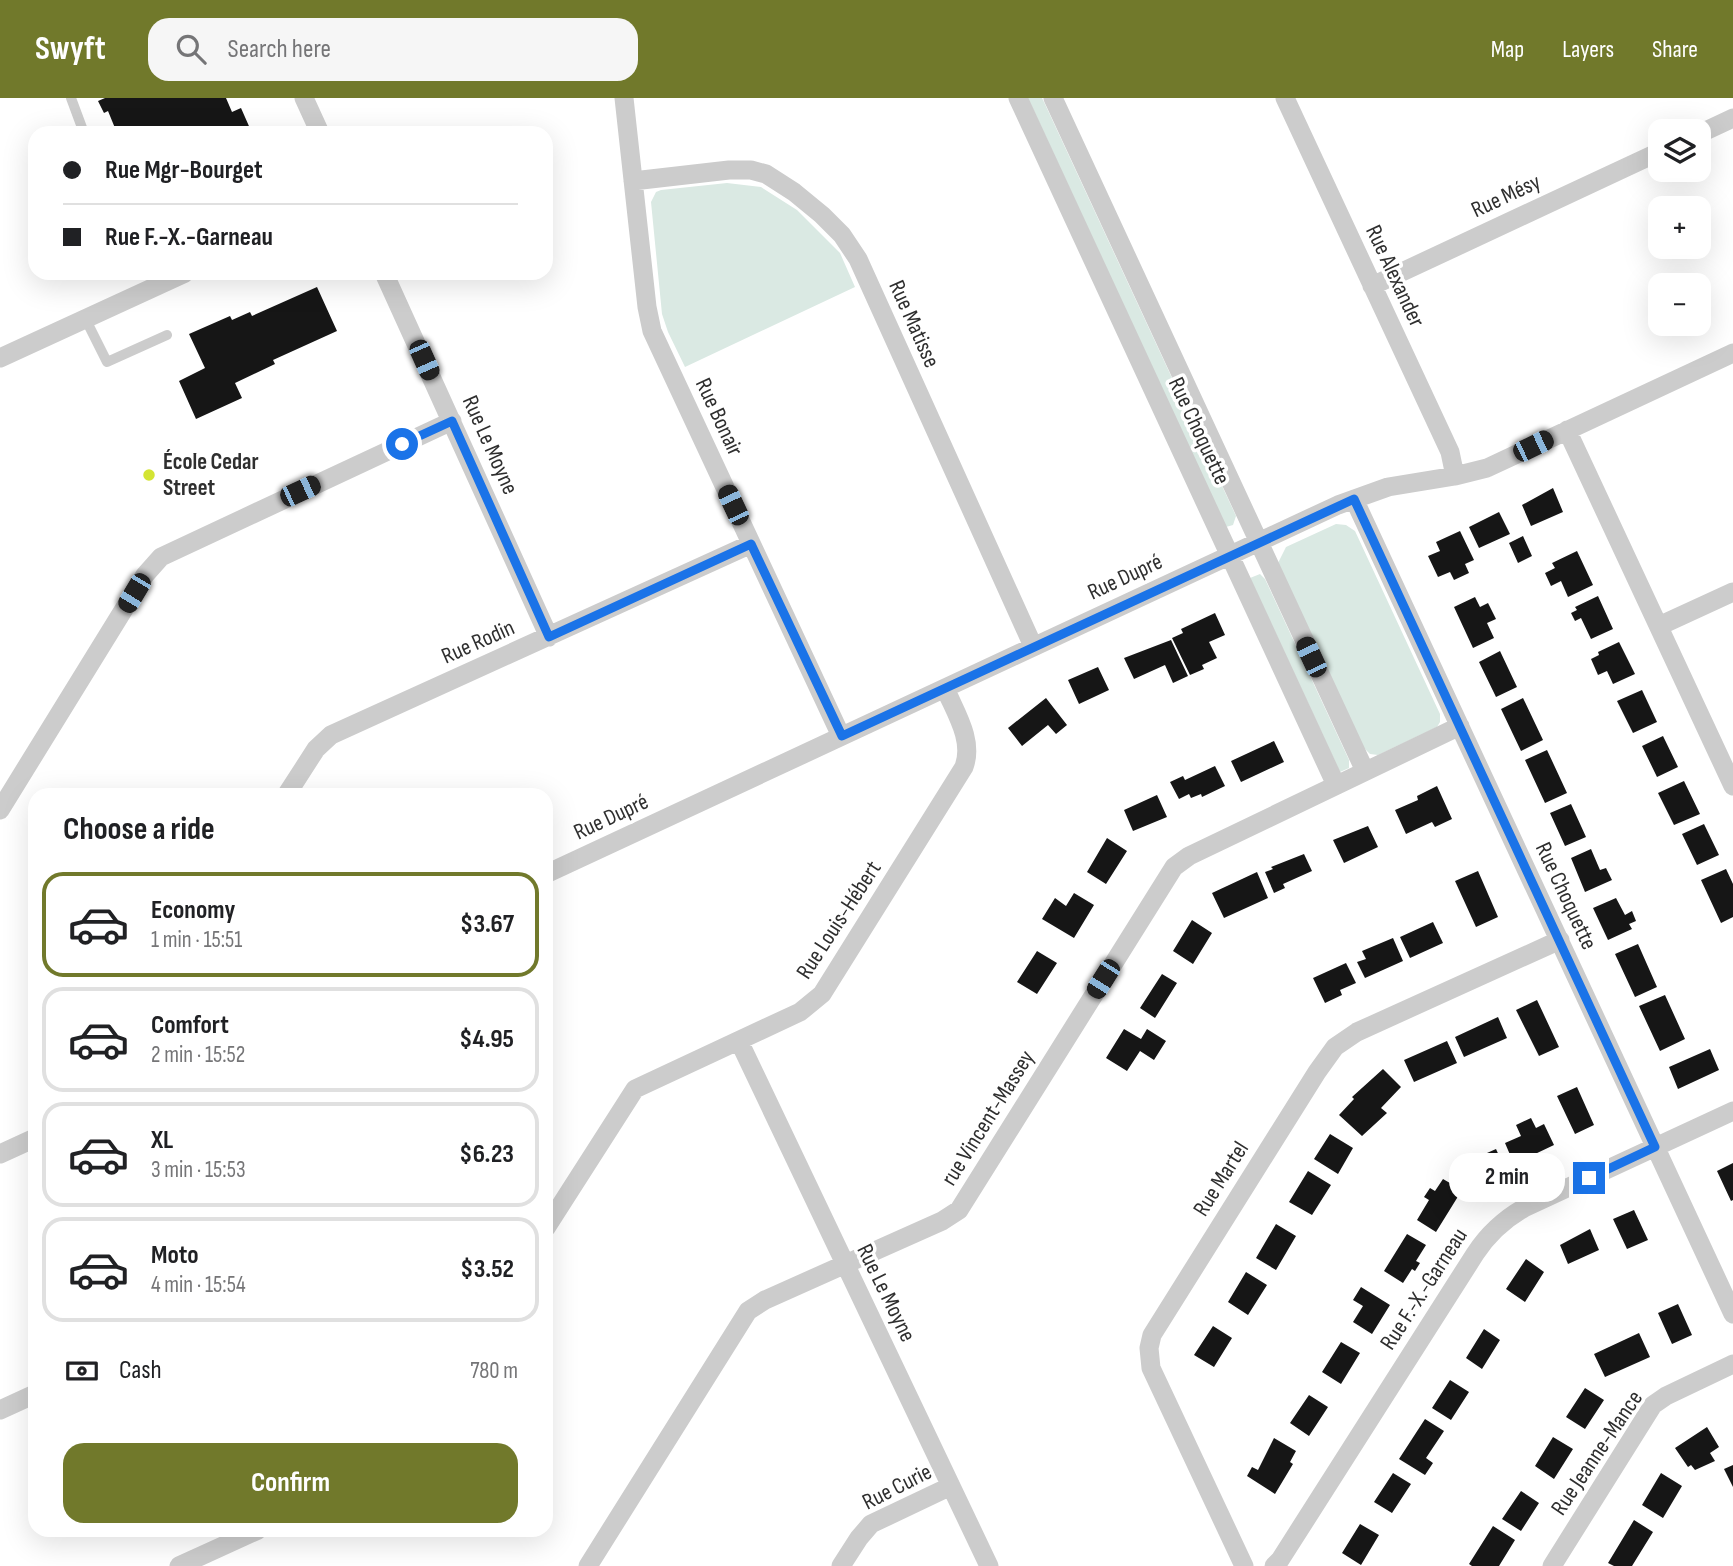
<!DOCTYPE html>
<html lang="en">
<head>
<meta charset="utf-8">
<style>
	:root { --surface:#fff; --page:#f6f6f6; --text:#202124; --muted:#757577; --line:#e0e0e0; --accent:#71792b }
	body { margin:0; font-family:"Sofia Sans Condensed",sans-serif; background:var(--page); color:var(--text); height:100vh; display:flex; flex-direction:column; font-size:26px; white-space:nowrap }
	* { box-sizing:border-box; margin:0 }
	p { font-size:23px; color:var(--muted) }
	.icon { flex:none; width:38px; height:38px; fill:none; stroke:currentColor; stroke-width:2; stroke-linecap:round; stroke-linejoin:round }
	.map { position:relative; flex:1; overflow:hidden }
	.sheet { position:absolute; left:28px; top:690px; width:525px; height:749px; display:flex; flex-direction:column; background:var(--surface); border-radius:21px; box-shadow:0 7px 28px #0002 }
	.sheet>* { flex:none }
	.hud { position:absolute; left:28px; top:28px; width:525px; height:154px; border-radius:21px; box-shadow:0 7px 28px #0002; display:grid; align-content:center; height:154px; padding:0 35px; background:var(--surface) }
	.buttons { position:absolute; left:1648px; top:21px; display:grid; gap:14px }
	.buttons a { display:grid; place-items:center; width:63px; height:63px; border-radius:14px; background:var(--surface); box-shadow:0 7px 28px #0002; font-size:35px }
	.end { position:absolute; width:32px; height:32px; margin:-16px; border:9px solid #1a73e8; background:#fff; box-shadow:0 0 0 4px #fff }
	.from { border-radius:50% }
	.bubble { position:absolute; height:49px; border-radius:21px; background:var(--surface); box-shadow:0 7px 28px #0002; font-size:23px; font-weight:700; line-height:49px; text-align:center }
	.car { position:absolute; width:21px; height:42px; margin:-21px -10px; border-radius:9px; box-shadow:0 0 5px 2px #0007; background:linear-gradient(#222 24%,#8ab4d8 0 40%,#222 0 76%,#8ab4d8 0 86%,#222 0) }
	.hud b { display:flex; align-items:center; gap:24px; height:66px; font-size:26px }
	.hud b+b { border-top:2px solid var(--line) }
	.hud i { width:18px; height:18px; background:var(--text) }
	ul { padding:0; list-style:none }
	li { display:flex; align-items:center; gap:21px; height:105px; margin:0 14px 10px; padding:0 21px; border:4px solid var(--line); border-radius:21px }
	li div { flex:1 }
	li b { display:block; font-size:26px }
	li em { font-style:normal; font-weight:700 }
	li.active { border-color:var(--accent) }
	li>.icon { width:63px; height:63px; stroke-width:1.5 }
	h2 { padding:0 35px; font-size:32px; line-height:84px }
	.pay { display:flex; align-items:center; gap:18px; height:77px; padding:0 35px; font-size:26px }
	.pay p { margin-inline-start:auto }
	.button { display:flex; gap:14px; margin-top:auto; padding:14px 35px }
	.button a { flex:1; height:80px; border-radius:21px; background:var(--accent); color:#fff; font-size:28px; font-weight:700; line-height:80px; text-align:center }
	header { display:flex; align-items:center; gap:42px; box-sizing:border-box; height:98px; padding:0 35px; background:var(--accent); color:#fff }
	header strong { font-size:33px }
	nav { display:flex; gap:38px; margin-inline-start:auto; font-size:24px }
	.search { width:490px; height:63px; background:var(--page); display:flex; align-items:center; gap:18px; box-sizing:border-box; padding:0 24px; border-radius:21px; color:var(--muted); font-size:26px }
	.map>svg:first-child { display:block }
</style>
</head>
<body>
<header>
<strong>Swyft</strong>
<div class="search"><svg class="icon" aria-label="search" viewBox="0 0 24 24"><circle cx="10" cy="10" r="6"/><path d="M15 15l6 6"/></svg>Search here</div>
<nav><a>Map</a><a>Layers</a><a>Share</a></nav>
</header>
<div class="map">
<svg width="1733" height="1468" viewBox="0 0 1733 1468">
	<rect width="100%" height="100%" fill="#fff"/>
	<!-- green -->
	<path fill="#dae9e3" d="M1028,0H1042L1044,4L1236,418L1233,427L1226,429Z
		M727,85L761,89L797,112L840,155L855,189L685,269L668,234L662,216L651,104L656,94L661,92Z
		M1336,426L1346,427L1355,433L1440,616V624L1437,629L1378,657L1370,656L1364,650L1278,465L1286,449Z
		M1260,476L1265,481L1349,662V670L1340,674L1250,480Z"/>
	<!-- building -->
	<path fill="#161616" d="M105,0H226L232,14L241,10L252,35H117L108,13L104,15L98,3Z
		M317,189L337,233L273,262L275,266L235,285L242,300L196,321L179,283L205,270L189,236L230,218L232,222L250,214L252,218Z
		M1553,390L1563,414L1531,428L1522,407Z
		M1499,414L1510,436L1479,450L1469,429Z
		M1460,433L1474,462L1465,466L1469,475L1454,482L1450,474L1438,479L1428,458L1440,453L1436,444Z
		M1523,438L1532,458L1518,465L1509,445Z
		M1577,453L1593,487L1568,499L1561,483L1551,488L1545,475L1555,470L1552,465Z
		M1598,498L1613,531L1591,541L1581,520L1575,523L1571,515L1577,512L1575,509Z
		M1475,499L1480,509L1488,505L1496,521L1487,525L1494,540L1473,550L1454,509Z
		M1215,515L1225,537L1209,544L1217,560L1202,567L1204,571L1190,577L1172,540L1183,535L1181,531Z
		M1171,542L1188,578L1173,585L1165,567L1134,581L1124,560Z
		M1619,544L1635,576L1613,586L1607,573L1598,577L1591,561L1599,557L1598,554Z
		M1500,553L1517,589L1496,599L1479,564Z
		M1098,569L1109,592L1079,606L1068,582Z
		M1642,592L1657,624L1633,635L1617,603Z
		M1046,600L1067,627L1056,636L1048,627L1022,648L1008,630Z
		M1523,600L1543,642L1521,653L1501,611Z
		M1663,638L1678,669L1657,679L1642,648Z
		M1274,643L1284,664L1241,684L1231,663Z
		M1547,652L1567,695L1545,705L1525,662Z
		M1215,668L1225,688L1202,699L1201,696L1191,700L1189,696L1179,701L1170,684L1183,678L1185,682Z
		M1684,683L1700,716L1674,727L1658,695Z
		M1437,688L1452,721L1435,729L1432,724L1406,736L1395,712L1418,702L1417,698Z
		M1157,697L1167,719L1133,733L1124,712Z
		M1571,706L1586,739L1565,748L1550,715Z
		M1704,726L1719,757L1697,767L1682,736Z
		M1368,728L1378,749L1344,765L1333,742Z
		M1107,740L1127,753L1106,786L1087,774Z
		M1591,751L1600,772L1606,770L1612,782L1585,794L1571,760Z
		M1304,756L1312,773L1283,786L1285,790L1274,795L1265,774L1273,771L1271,769Z
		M1726,771L1733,786V819L1721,825L1701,782Z
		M1478,773L1498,819L1476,829L1455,783Z
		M1257,774L1268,800L1224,820L1212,795Z
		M1074,795L1094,807L1074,840L1042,821L1055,800L1066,808Z
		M1616,800L1625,817L1632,813L1636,823L1629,826L1632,831L1608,842L1593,810Z
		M1192,822L1212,835L1193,866L1173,853Z
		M1433,824L1443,845L1410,860L1400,839Z
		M1393,840L1403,863L1365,880L1357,864L1366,861L1362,853Z
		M1638,846L1657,889L1635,899L1615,856Z
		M1037,853L1057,865L1037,896L1017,884Z
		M1346,865L1356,885L1340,892L1342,897L1325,905L1313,880Z
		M1162,876L1177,885L1155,920L1140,910Z
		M1665,897L1685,941L1660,953L1639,908Z
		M1537,902L1559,949L1539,958L1516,912Z
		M1498,919L1507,940L1464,959L1455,939Z
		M1124,931L1141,941L1147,931L1166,943L1154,962L1140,953L1127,973L1106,960Z
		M1447,943L1457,965L1414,984L1404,962Z
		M1710,951L1719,972L1678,991L1669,969Z
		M1383,971L1401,989L1381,1010L1387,1015L1362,1038L1339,1017L1354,1001L1352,999Z
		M1577,989L1594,1027L1575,1036L1557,998Z
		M1531,1020L1536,1030L1544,1026L1554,1047L1514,1066L1505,1045L1521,1038L1516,1027Z
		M1330,1036L1353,1050L1338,1076L1314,1061Z
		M1496,1051L1505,1071L1466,1088L1451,1071Z
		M1733,1065V1102L1731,1103L1717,1073Z
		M1308,1073L1331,1087L1312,1117L1289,1104Z
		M1443,1081L1462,1092L1436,1134L1417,1122L1429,1102L1424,1099L1430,1090L1435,1093Z
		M1634,1112L1648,1142L1627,1151L1613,1121Z
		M1276,1126L1296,1138L1276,1172L1256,1160Z
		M1590,1131L1599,1152L1568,1166L1560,1147Z
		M1407,1136L1426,1147L1416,1163L1420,1165L1415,1173L1412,1171L1403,1185L1384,1173Z
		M1526,1161L1544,1174L1525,1204L1506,1191Z
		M1246,1174L1267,1187L1248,1217L1228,1204Z
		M1361,1189L1390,1207L1372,1236L1353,1224L1363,1208L1353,1202Z
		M1678,1206L1692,1237L1672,1246L1658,1215Z
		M1213,1228L1232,1240L1214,1269L1194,1257Z
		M1484,1231L1500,1242L1482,1271L1466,1260Z
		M1639,1235L1650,1259L1605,1279L1594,1256Z
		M1341,1244L1360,1255L1341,1286L1322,1274Z
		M1450,1282L1469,1294L1451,1322L1432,1310Z
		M1585,1290L1604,1302L1585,1331L1566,1319Z
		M1309,1297L1328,1309L1309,1338L1290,1325Z
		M1425,1321L1444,1333L1426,1360L1433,1365L1425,1377L1399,1361Z
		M1707,1329L1719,1349L1710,1355L1715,1363L1695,1372L1691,1367L1688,1369L1675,1350Z
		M1553,1339L1573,1351L1554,1381L1535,1368Z
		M1274,1340L1296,1353L1290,1364L1293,1366L1275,1396L1247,1378L1252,1369L1258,1372Z
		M1733,1367V1389L1724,1371Z
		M1393,1375L1411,1386L1392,1415L1374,1404Z
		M1661,1375L1682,1388L1663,1420L1642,1407Z
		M1521,1393L1539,1405L1521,1433L1502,1421Z
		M1634,1422L1653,1434L1632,1468H1614L1608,1465Z
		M1360,1426L1379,1437L1361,1467L1342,1455Z
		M1493,1428L1515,1442L1499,1468H1472L1469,1466Z"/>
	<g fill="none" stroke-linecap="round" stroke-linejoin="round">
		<!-- service -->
		<path stroke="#ccc" stroke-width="10" d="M71,0L84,35
			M85,220L107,264L167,237"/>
		<!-- minor -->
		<path stroke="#ccc" stroke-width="19" d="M304,0L320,35
			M624,0L647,209L652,233L841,638
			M1018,0L1336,687
			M1053,0L1365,673
			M1285,0L1450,354L1455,378
			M1699,36L1733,20
			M633,83L729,72H751L766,76L794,94L822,117L842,137L858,161L1033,548
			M384,175L549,539
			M1372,188L1661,53
			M0,260L185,175
			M1567,332L1733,688
			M1354,401L1733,1216
			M1659,528L1733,494
			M287,696L316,651L331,637L751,446
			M0,712L145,477L161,459L452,323
			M546,776L1338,407L1388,389L1455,378L1487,370L1733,255
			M739,943L989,1468
			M0,1056L35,1040
			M546,1130L635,991L800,914L822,896L964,669C974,642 955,614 945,590
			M0,1312L35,1296
			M179,1468L258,1432
			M588,1468L748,1213L765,1202L942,1123L959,1112L1174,769L1189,758L1460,628
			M841,1468L859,1440L871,1426L951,1388
			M1244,1468L1151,1270L1149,1250L1152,1237L1317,974L1335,949L1357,934L1560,842
			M1274,1468L1280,1462L1475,1156C1488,1136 1503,1122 1524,1110L1733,1013
			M1552,1468L1653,1307L1666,1298L1733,1266"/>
	</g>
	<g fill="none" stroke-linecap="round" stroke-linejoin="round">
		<!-- route -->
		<path stroke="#1a73e8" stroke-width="9" d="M402,346L452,323L549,539L751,446L842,638L1354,401L1655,1049L1589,1080"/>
	</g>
	<!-- markers -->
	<circle fill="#d3e433" stroke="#fff" stroke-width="2.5" cx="149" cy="377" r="7"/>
	<g text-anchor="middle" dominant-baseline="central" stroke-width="7" stroke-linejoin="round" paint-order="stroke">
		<!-- street labels -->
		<g font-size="23" fill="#2f2f2f" stroke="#fff">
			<text transform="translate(1506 98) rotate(-25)">Rue Mésy</text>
			<text transform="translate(1395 178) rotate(65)">Rue Alexander</text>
			<text transform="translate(914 226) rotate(66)">Rue Matisse</text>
			<text transform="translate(719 319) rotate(65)">Rue Bonair</text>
			<text transform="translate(1199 333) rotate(65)">Rue Choquette</text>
			<text transform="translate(490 347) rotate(66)">Rue Le Moyne</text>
			<text transform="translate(1125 479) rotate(-25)">Rue Dupré</text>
			<text transform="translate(478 544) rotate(-24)">Rue Rodin</text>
			<text transform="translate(611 719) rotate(-25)">Rue Dupré</text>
			<text transform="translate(1566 798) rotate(65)">Rue Choquette</text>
			<text transform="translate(839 822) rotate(-57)">Rue Louis-Hébert</text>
			<text transform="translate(988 1020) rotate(-58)">rue Vincent-Massey</text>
			<text transform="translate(1221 1081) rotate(-58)">Rue Martel</text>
			<text transform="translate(1424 1191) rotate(-57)">Rue F.-X.-Garneau</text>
			<text transform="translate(886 1195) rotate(64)">Rue Le Moyne</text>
			<text transform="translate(1597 1355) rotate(-56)">Rue Jeanne-Mance</text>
			<text transform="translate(897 1389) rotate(-27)">Rue Curie</text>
		</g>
		<!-- poi labels -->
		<g font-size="23" font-weight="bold" fill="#2f2f2f" stroke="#fff" text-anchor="start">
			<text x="163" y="364">École Cedar<tspan x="163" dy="26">Street</tspan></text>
		</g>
	</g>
</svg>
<div class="buttons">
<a><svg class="icon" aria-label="layers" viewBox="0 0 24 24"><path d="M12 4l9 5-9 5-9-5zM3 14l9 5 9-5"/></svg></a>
<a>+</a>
<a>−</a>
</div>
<i class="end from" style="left:402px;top:346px"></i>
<i class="end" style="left:1589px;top:1080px"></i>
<div class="bubble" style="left:1449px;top:1055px;width:116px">2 min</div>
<i class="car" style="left:424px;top:262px;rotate:156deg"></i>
<i class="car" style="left:1533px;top:348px;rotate:64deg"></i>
<i class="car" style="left:300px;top:393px;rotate:65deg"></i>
<i class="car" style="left:733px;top:407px;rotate:335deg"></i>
<i class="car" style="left:134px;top:495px;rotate:211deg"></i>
<i class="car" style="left:1311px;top:559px;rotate:335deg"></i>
<i class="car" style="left:1103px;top:881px;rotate:212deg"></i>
<div class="hud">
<b><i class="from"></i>Rue Mgr-Bourget</b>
<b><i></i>Rue F.-X.-Garneau</b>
</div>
<section class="sheet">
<h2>Choose a ride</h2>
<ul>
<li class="active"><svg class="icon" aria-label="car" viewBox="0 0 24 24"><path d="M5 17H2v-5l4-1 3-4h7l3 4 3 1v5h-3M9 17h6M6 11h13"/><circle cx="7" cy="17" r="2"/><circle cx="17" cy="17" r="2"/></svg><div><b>Economy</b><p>1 min · 15:51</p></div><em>$3.67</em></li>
<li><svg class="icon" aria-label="car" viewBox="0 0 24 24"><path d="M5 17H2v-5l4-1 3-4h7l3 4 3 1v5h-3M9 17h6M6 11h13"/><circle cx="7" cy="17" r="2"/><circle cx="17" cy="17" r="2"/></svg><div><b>Comfort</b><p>2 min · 15:52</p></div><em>$4.95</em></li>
<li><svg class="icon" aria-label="car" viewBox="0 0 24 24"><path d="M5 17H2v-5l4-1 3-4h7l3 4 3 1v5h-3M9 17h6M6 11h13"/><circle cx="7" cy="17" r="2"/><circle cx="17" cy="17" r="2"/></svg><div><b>XL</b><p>3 min · 15:53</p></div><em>$6.23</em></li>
<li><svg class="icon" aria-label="car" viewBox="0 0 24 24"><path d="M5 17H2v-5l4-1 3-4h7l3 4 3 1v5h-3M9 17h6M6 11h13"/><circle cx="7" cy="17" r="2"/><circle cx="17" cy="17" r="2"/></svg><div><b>Moto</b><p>4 min · 15:54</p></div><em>$3.52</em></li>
</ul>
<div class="pay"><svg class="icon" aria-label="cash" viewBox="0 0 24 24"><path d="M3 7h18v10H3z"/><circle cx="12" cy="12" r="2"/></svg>Cash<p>780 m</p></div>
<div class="button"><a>Confirm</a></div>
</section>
</div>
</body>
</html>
